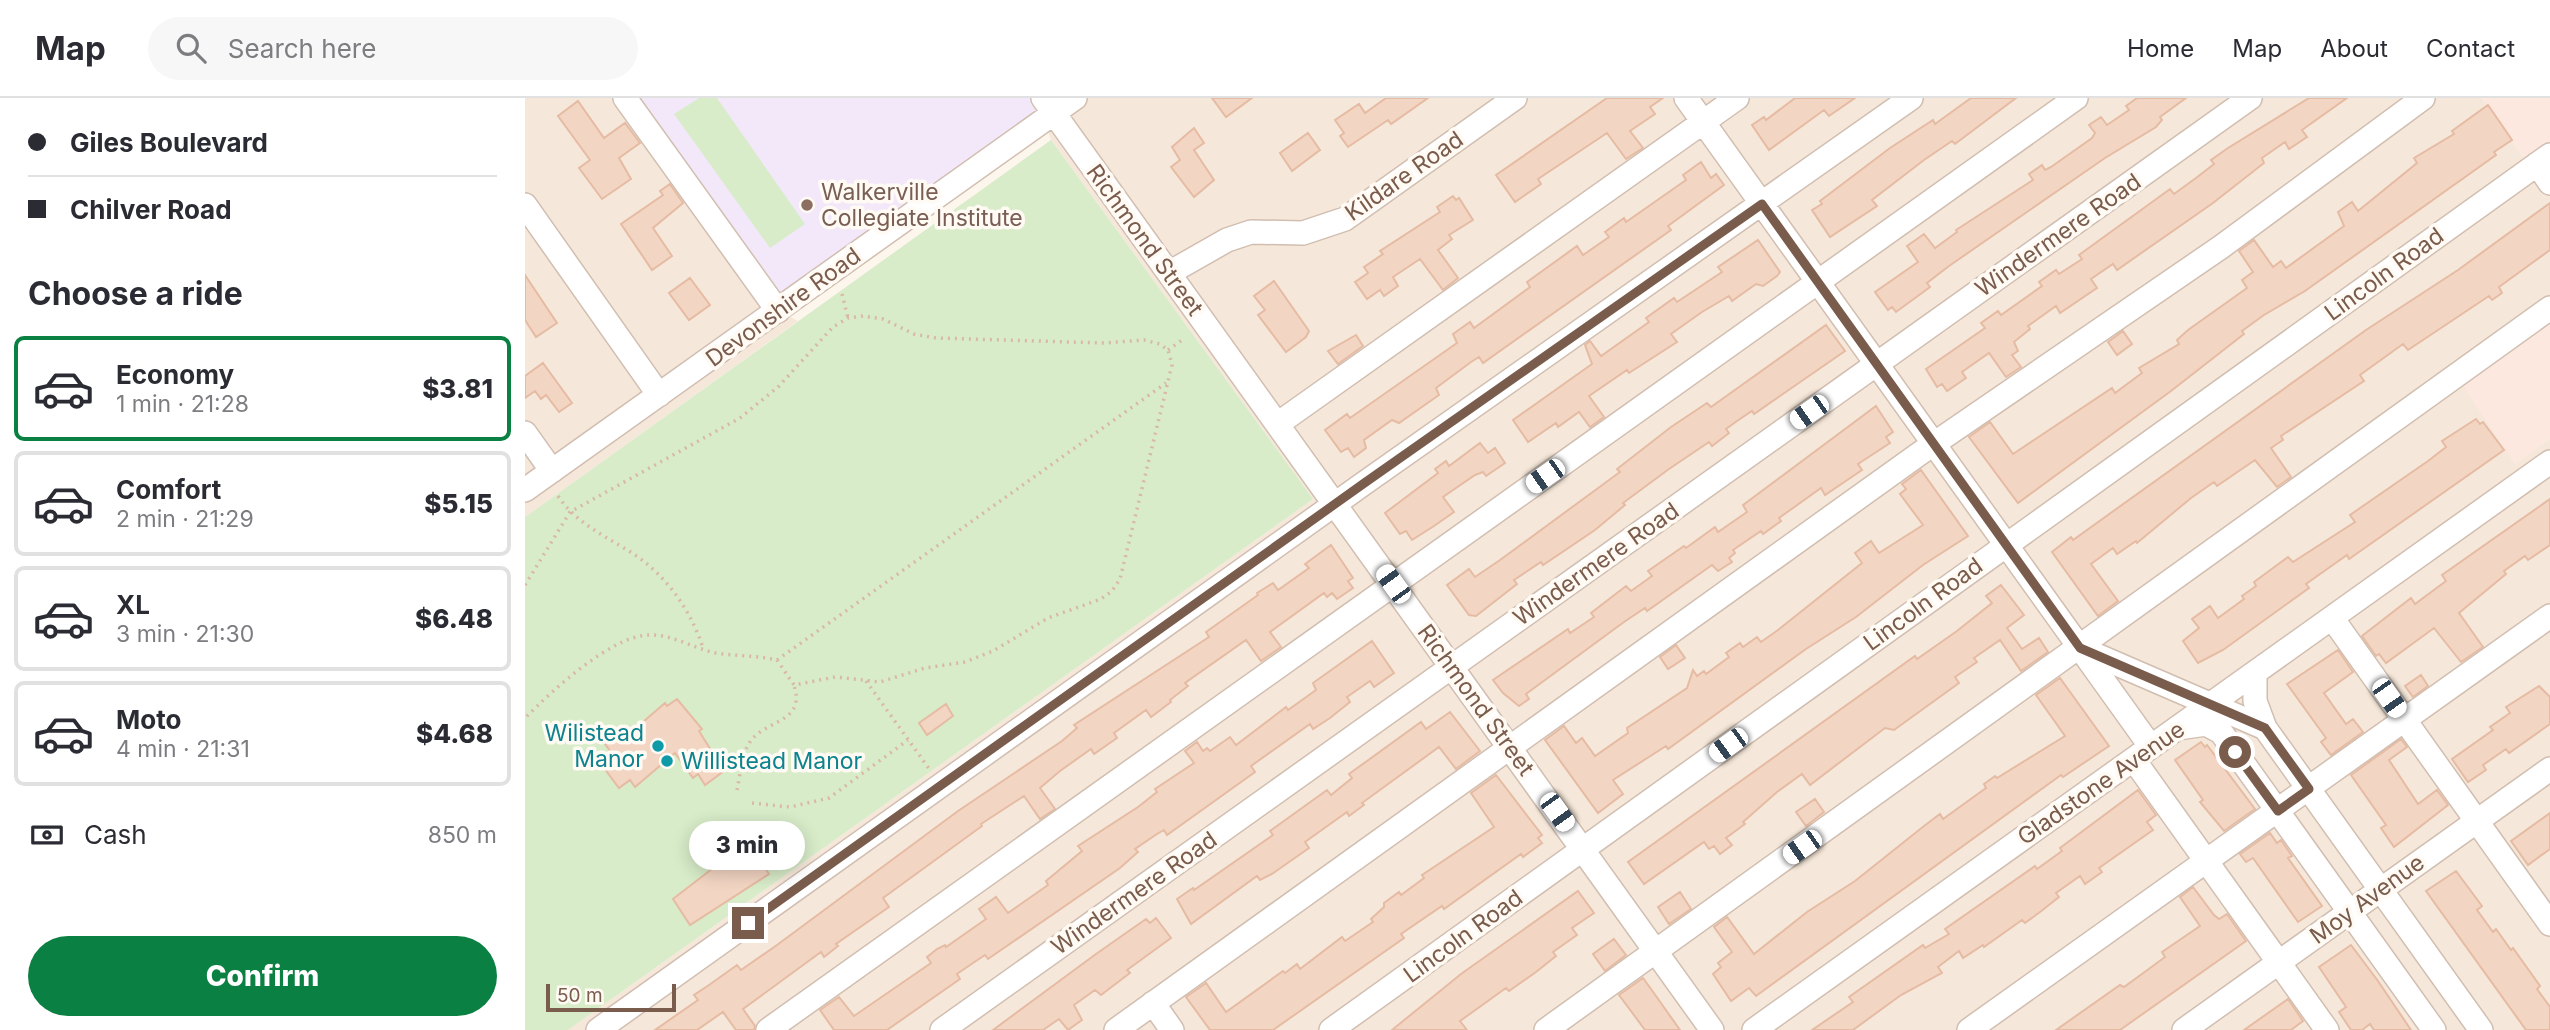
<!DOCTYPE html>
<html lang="en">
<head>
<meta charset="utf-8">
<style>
	:root { --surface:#fff; --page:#f7f7f7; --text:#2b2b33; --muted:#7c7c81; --line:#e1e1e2; --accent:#0b8043 }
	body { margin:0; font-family:Inter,sans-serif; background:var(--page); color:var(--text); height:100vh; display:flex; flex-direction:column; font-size:26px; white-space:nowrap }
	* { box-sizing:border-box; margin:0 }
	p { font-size:23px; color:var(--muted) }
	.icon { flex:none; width:38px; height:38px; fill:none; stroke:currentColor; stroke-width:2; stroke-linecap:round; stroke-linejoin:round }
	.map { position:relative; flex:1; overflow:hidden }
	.details { display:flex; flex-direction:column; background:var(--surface); width:525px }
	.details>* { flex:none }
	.top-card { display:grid; align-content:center; height:154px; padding:0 28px; background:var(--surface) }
	.scale { position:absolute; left:21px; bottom:18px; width:130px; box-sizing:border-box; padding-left:7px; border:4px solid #7a5c4d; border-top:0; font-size:19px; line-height:24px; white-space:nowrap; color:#7a5c4d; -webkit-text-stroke:5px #fffaf3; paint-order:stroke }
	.end { position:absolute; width:32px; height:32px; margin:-16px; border:9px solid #7a5c4d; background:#fff; box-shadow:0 0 0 4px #fff }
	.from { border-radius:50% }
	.bubble { position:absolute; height:49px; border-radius:24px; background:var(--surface); box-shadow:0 4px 18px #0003; font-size:23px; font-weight:800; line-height:49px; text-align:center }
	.car { position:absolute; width:21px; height:42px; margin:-21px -10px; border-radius:9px; box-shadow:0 0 5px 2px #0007; background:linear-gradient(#fff 24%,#345 0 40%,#fff 0 76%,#345 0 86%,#fff 0) }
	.top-card b { display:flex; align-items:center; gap:24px; height:66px; font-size:26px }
	.top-card b+b { border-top:2px solid var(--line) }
	.top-card i { width:18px; height:18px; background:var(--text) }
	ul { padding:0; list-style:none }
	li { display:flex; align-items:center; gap:21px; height:105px; margin:0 14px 10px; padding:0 14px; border:4px solid var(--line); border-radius:10px }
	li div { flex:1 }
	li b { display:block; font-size:26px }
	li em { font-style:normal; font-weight:800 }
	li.active { border-color:var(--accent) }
	li>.icon { width:63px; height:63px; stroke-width:1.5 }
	h2 { padding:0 28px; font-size:32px; line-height:84px }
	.pay { display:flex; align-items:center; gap:18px; height:77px; padding:0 28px; font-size:26px }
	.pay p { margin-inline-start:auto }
	.primary-button { display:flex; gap:14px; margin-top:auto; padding:14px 28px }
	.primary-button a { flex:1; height:80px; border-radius:42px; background:var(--accent); color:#fff; font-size:28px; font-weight:800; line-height:80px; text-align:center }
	header { display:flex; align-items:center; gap:42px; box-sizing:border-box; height:98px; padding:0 35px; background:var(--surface); border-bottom:2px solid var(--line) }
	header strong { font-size:33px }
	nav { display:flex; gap:38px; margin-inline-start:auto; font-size:24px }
	.search { width:490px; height:63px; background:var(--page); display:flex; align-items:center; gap:18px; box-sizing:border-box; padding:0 24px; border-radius:38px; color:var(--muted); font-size:26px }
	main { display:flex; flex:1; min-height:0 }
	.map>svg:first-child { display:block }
</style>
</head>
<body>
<header>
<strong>Map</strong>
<div class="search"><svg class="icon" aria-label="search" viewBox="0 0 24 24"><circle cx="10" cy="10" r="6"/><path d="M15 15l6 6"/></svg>Search here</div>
<nav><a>Home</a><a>Map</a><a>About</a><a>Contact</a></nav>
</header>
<main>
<section class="details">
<div class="top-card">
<b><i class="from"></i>Giles Boulevard</b>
<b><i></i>Chilver Road</b>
</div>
<h2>Choose a ride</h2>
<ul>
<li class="active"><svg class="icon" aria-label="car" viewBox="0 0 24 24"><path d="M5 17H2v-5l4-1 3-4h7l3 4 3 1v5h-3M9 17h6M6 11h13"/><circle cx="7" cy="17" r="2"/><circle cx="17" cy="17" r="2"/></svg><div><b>Economy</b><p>1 min · 21:28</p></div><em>$3.81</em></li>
<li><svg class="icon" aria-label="car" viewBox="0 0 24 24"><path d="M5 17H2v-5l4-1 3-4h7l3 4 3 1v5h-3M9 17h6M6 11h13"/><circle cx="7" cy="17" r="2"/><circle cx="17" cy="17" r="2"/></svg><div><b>Comfort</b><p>2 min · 21:29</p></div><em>$5.15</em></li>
<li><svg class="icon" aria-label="car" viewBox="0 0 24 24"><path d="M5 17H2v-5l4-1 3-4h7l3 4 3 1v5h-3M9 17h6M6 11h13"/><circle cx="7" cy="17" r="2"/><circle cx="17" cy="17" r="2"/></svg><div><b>XL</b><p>3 min · 21:30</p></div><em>$6.48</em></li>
<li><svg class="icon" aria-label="car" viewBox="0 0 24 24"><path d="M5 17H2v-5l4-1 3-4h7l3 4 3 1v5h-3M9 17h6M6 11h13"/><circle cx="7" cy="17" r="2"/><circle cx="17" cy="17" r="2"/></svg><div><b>Moto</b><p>4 min · 21:31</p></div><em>$4.68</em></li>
</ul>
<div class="pay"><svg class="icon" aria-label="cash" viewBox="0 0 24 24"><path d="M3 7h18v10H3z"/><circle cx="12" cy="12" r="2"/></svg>Cash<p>850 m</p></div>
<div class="primary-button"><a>Confirm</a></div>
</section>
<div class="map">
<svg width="2025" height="932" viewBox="0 0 2025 932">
	<rect width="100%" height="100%" fill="#fdf6ec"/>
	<!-- residential -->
	<path fill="#f5e8da" d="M0,0H102L246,209L273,223L0,419Z
		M506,0H1957L2025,96V200L1989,366L2025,341V932H43L788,401L526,42L516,15Z"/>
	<!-- commercial -->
	<path fill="#fde8e0" d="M1957,0H2025V96L1994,52Z
		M2025,200V341L1990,366L1928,273Z"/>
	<!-- education -->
	<path fill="#f3e8fa" d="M102,0H506L516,14L246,209Z"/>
	<!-- green -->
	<path fill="#d8ecc9" d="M174,0H192L280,126L245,150L149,16Z
		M526,42L788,401L43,932H0V419Z"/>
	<!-- building -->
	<path fill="#f3d5c3" stroke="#e6bba3" stroke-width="2" d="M687,0H727L701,19Z
		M861,0H903L866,26L863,22L823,49L815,38L819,35L810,22L834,6L840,15Z
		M1082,0H1138L1125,9L1130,16L1105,33L1118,50L1101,61L1082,35L1013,81L1016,86L990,104L971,77Z
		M1270,0H1330L1304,18L1299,12L1244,52L1227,27L1239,19L1241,22Z
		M1446,0H1491L1430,46L1427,43L1399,62L1347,102L1352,108L1305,139L1287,112L1297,106L1295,103L1365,50L1408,22L1410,26Z
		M1612,0H1661L1635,19L1637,22L1631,29L1580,60L1424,168L1402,185L1405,189L1371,214L1367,209L1363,212L1350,194L1393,164L1382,148L1399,136L1410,150L1432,134L1431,132L1508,82L1504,76L1517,67L1520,72L1526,69L1567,40L1570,35L1564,27L1576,19L1582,27L1604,12L1601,8Z
		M1784,0H1822L1777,32L1782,39L1764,51L1760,44L1737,60L1739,65L1688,105L1592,172L1588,166L1566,181L1572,190L1535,215L1531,208L1503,228L1505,231L1489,244L1493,253L1487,257L1496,269L1481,279L1464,255L1437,274L1441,280L1422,293L1417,286L1412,289L1401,271L1460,230L1456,225L1473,213L1476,217L1517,188L1514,184L1531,172L1534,176L1557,161L1554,157L1645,91L1649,96L1671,80L1689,66L1686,62L1703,50Z
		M53,3L79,40L100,25L115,45L94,60L106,81L77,101L54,70L65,62L33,18Z
		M1963,7L1987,42L1969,54L1971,57L1780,193L1739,217L1717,233L1719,236L1646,293L1493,405L1444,339L1465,324L1488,356L1587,290L1590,295L1617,275L1614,270L1654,246L1652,242L1663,232L1722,190L1717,182L1728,174L1714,153L1729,142L1748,169L1756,163L1761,170L1819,128L1813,114L1827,104L1833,113L1892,65L1889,60L1929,36L1927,33Z
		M669,30L679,45L669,52L689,82L669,99L646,69L655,62L647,49Z
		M783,35L795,52L767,73L755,55Z
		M1176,64L1186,80L1191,76L1199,87L1143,128L1146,132L958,265L954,259L946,264L911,290L914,297L874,325L867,322L839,342L841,350L829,359L823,350L816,354L800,332L822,316L825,320L932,245L928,236L945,224L949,230L1005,189L1002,184L1052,148L1058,157L1084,139L1080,134L1099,120L1101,124L1161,82L1158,77Z
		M145,86L158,105L128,130L147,158L127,172L96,126L138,97L135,93Z
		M928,98L931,102L934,100L948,122L924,137L927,141L913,152L933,180L918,192L895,161L868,179L873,188L859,198L855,192L842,201L830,184L843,175L839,169L858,156L855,153L915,114L912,109Z
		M2025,105V152L1974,189L1977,195L1967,202L1964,198L1883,252L1878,246L1835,277L1839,283L1756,338L1758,342L1746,350L1766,379L1752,389L1730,362L1692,388L1689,384L1666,400L1612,445L1611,443L1592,456L1588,450L1566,466L1593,503L1573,518L1527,454L1546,439L1548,442L1841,232L1933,172Z
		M1233,142L1255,174L1252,178L1238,188L1231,186L1207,203L1204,198L1177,214L1146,236L1152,244L1104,275L1102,272L1064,298L1079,319L1065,329L1054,314L1033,329L1031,325L1003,344L988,322L1067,266L1060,247L1065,243L1076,258L1124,224L1121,220L1149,200L1152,204L1197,174L1193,169Z
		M0,177L32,225L11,239L0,222Z
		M165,180L185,207L164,222L144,195Z
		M749,183L784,233L781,239L761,254L733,217L740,212L729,198Z
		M1301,227L1320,253L1229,316L1227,313L1212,323L1201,331L1204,335L1187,348L1184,344L1144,371L1098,405L1100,407L1070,432L1018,467L1016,464L989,482L992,486L951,518L944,517L922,487L944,471L950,479L975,462L1095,374L1092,371L1146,329L1182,305L1186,309Z
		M1598,233L1607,246L1592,257L1583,244Z
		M831,237L838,248L813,266L803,253Z
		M18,265L47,305L34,314L21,297L16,301L10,293L0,300V278Z
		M1351,308L1368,334L1361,339L1365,345L1333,366L1337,372L1300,397L1296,390L1254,420L1256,423L1238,436L1236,433L1208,452L1210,455L1204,460L1207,464L1193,473L1187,467L1122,513L1120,510L1099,524L1001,596L1004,601L994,608L978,595L968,582L1043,531L1045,535L1069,519L1066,515L1101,488L1106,493L1127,478L1123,473L1159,448L1161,450L1190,429L1193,434L1222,414L1218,407Z
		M1951,321L1955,326L1958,324L1979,352L1824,461L1822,457L1781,486L1784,490L1698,552L1673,565L1658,543L1674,530L1667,521L1685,508L1693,520L1719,501L1717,498L1731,488L1729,484L1763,459L1768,464L1830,424L1825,417L1903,363L1921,349L1917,343Z
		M955,345L963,355L970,350L980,365L961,378L958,374L950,377L918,399L929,414L909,428L887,442L881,433L875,436L860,415L913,375L910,371L921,363L924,368Z
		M1396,372L1443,438L1398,467L1331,519L1281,551L1143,651L1141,648L1088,682L1098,696L1073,715L1020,642L1039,628L1051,645L1057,640L1070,658L1103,635L1102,630L1162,590L1168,572L1172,578L1179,573L1181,576L1204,559L1201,555L1215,545L1218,549L1232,539L1236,544L1253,532L1337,465L1330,455L1346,443L1354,455L1398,427L1375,396L1381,391L1377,386Z
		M2025,401V447L2003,462L2000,458L1979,473L1981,476L1934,515L1958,549L1936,564L1909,530L1861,565L1854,556L1851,558L1837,538L1886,500L1890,506L1921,483L1917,477Z
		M806,447L828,480L823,483L828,490L812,501L807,495L802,499L799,495L745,534L756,549L736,563L721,542L660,585L663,588L645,602L646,604L626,619L621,612L589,635L592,640L569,656L566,651L535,673L515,690L530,711L515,721L499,698L456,726L457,728L358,800L364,809L311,846L313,848L299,859L296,854L218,911L230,928L229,932H211L198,914L172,932H130L173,902L169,897L184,887L212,867L216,872L252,847L433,713L537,643L552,630L549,627L684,539L681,534L733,497L732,495L748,485L753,492L784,470L780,466Z
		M1476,487L1499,517L1482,530L1497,551L1514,540L1523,554L1496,573L1475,542L1449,560L1452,564L1430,579L1434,585L1369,632L1360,630L1285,687L1277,676L1252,694L1218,724L1220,726L1201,740L1207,747L1195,756L1189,748L1184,751L1179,744L1119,786L1103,764L1390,558L1392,561L1432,533L1467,505L1461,498Z
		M847,543L869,575L849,589L845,583L822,599L825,604L805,620L788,631L785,626L726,668L730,674L642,737L639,732L632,736L610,751L613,754L595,770L463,861L460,857L448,865L432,876L435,881L362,932H309L295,912L314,899L329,918L406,865L402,859L412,851L420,847L421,849L461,821L454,811L471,799L483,815L523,787L521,783L557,753L553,748L613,709L632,694L630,691L669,665L660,653L672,644L678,653L682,650L685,653L705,639L711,647L761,609L763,612L791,592L788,585Z
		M1151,547L1160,560L1143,571L1135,559Z
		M1813,552L1828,574L1799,595L1821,626L1828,621L1838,634L1806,657L1796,644L1801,640L1762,586Z
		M1896,577L1903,588L1888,599L1880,588Z
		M1535,580L1584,648L1538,679L1536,677L1231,898L1224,890L1206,903L1188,876L1196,869L1193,865L1207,854L1189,829L1202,819L1229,856L1282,814L1330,783L1399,728L1415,716L1418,721L1461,690L1459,686L1470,678L1472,680L1540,638L1511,597Z
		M2014,588L2025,599V626L1984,655L1981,651L1958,667L1961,672L1943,684L1927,661L1968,632L1965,629L1985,615L1981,609Z
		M152,601L177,631L174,633L199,673L180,687L173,676L168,680L150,655L110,689L105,682L94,690L73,662L85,653L78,643L98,628L104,636L140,605L142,608Z
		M421,606L428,618L402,637L394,625Z
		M925,614L955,653L931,671L914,649L837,705L839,707L824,718L822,714L780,744L784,750L747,776L735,782L732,778L666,826L652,801L668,790L669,792L748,737L745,733L802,692L806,697L827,680L824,676L896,624L901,631Z
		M1876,641L1882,649L1864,662L1893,706L1912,692L1923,707L1869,749L1856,730L1861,727L1826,677Z
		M1676,644L1680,649L1682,647L1730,711L1699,733L1675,704L1678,702L1650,662Z
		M971,677L1017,737L1013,740L1017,745L998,759L996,756L919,811L917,808L876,836L879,840L748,932H685L661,899L681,885L701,914L758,873L760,875L772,866L775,871L817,839L820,843L823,841L848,824L846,821L859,809V805L874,794L876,797L899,780L897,777L969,729L946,695Z
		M1613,692L1631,717L1622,724L1628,732L1574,770L1577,774L1560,786L1555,778L1531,795L1534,799L1515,814L1500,825L1497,822L1459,849L1458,847L1438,860L1434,853L1413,869L1417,875L1376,897L1328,932H1287L1328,904L1324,899L1398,847L1400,850L1424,836L1420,831L1510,768L1512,771L1537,753L1535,750Z
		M1290,701L1299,714L1281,728L1271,714Z
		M2025,715V751L2003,767L1986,743Z
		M1745,735L1752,745L1756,742L1767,758L1763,760L1797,808L1773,824L1728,760L1721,764L1715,756Z
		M222,744L244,776L165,827L148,801Z
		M1931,773L1957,808L1952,812L1968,834L1971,831L1986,852L1988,850L2015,888L2012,891L2025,909V932H2001L1901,793Z
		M1668,789L1689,817L1694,821L1702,816L1721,843L1595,932H1531L1595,887L1599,889L1621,873L1640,859L1637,854L1675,828L1655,799Z
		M1053,793L1069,815L1047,830L1052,837L1028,854L1031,858L1011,874L984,893L981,890L935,923L942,932H867L936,876Z
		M1155,794L1166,811L1144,826L1133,809Z
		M631,820L646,840L602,872L605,875L576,897L570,892L549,907L557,922L543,932L534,921L518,932H468L571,856L621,821L625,825Z
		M1089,841L1101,857L1080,873L1068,856Z
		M1826,847L1853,883L1886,932H1849L1845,926L1837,932H1826L1814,914L1821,909L1794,869Z
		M1118,880L1126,891L1155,932H1120L1094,897Z
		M1763,901L1778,923L1766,932H1719Z"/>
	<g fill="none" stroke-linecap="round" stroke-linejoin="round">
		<defs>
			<path id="minor" d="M100,0L253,213
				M518,0L1187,932
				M1161,0L1626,649
				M2012,66L2025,85
				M0,107L134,297
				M644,175L702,142L726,134L778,135L820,121L990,0
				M754,325L1212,0
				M0,335L27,373
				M0,392L550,0
				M1807,520L2025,826
				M1555,550L1740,630
				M1730,575V603L1740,630L1956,932
				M1653,630L1681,626L1696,634L1909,932
				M1609,662L1802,932
				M628,905L647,932
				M73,932L838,386L1386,0
				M243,932L1551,0
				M417,932L1725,0
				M591,932L1394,356L1696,149L1898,0
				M806,932L2025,57
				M1021,932L2025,210
				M1229,932L2025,364
				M1444,932L2025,518
				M1659,932L2025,671"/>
		</defs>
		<!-- minor casing -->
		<use href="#minor" stroke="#d1beb0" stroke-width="26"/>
		<!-- path -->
		<path stroke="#d9b8a5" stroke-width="3.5" stroke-dasharray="2 5" stroke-linecap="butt" d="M317,196L323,220
			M643,252L660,240
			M33,398C51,425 80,438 107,455C140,476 166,512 178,550
			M0,487L45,414L215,320L253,289L308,229L323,220L338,218L358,221L389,236L411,240L579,245L619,242L635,246L643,252L647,267L595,481L587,493L576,501L523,520L468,553L440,564L400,570L355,584L310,579L269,587L252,562C234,558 216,558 198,556C174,554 149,536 125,537C86,537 26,594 0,620
			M252,562L641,285
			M341,583L405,672
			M212,692C216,675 216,652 229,639C248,621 280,622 269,587
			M227,705L265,709L304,700L383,642"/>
		<!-- minor -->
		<use href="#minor" stroke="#fff" stroke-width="23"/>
	</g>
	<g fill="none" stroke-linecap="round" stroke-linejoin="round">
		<!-- route -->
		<path stroke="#7a5c4d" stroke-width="9" d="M223,825L838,386L1237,106L1555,550L1740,630L1784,691L1753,713L1710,654"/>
	</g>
	<!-- markers -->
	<circle fill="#8d6e63" stroke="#fffaf3" stroke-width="2.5" cx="282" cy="107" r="7"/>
	<g fill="#0f9aa8" stroke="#fffaf3" stroke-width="2.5">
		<circle cx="133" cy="648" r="7"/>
		<circle cx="142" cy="663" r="7"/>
	</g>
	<g text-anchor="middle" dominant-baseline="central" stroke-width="7" stroke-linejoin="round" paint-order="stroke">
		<!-- street labels -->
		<g font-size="23" fill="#7a5c4d" stroke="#fffaf3">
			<text transform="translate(879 78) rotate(-35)">Kildare Road</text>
			<text transform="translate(1533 137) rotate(-35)">Windermere Road</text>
			<text transform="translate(620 142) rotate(54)">Richmond Street</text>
			<text transform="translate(1859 176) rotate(-36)">Lincoln Road</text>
			<text transform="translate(258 209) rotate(-36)">Devonshire Road</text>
			<text transform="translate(1071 466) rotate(-35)">Windermere Road</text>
			<text transform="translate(1398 506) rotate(-36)">Lincoln Road</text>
			<text transform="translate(951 602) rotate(54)">Richmond Street</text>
			<text transform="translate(1576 685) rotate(-35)">Gladstone Avenue</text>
			<text transform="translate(609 795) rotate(-35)">Windermere Road</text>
			<text transform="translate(1842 801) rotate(-36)">Moy Avenue</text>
			<text transform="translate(938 838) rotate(-36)">Lincoln Road</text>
		</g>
		<!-- education labels -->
		<g font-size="23" fill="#785e54" stroke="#fffaf3" text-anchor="start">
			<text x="296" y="94">Walkerville<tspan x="296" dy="26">Collegiate Institute</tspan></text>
		</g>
		<!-- culture labels -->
		<g font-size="23" fill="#0d838f" stroke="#fffaf3" text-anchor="end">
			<text x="119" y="635">Wilistead<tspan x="119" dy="26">Manor</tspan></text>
			<text x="156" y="663" text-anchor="start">Willistead Manor</text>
		</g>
	</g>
</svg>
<div class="scale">50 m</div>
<i class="end from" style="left:1710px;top:654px"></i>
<i class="end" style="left:223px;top:825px"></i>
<div class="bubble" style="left:164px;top:723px;width:116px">3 min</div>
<i class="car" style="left:1284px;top:314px;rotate:235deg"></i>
<i class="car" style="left:1020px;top:378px;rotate:235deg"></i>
<i class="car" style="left:868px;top:486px;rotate:324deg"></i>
<i class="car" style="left:1864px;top:600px;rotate:145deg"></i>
<i class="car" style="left:1203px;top:647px;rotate:234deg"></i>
<i class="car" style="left:1032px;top:714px;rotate:144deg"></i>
<i class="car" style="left:1277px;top:749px;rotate:235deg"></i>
</div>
</main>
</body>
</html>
